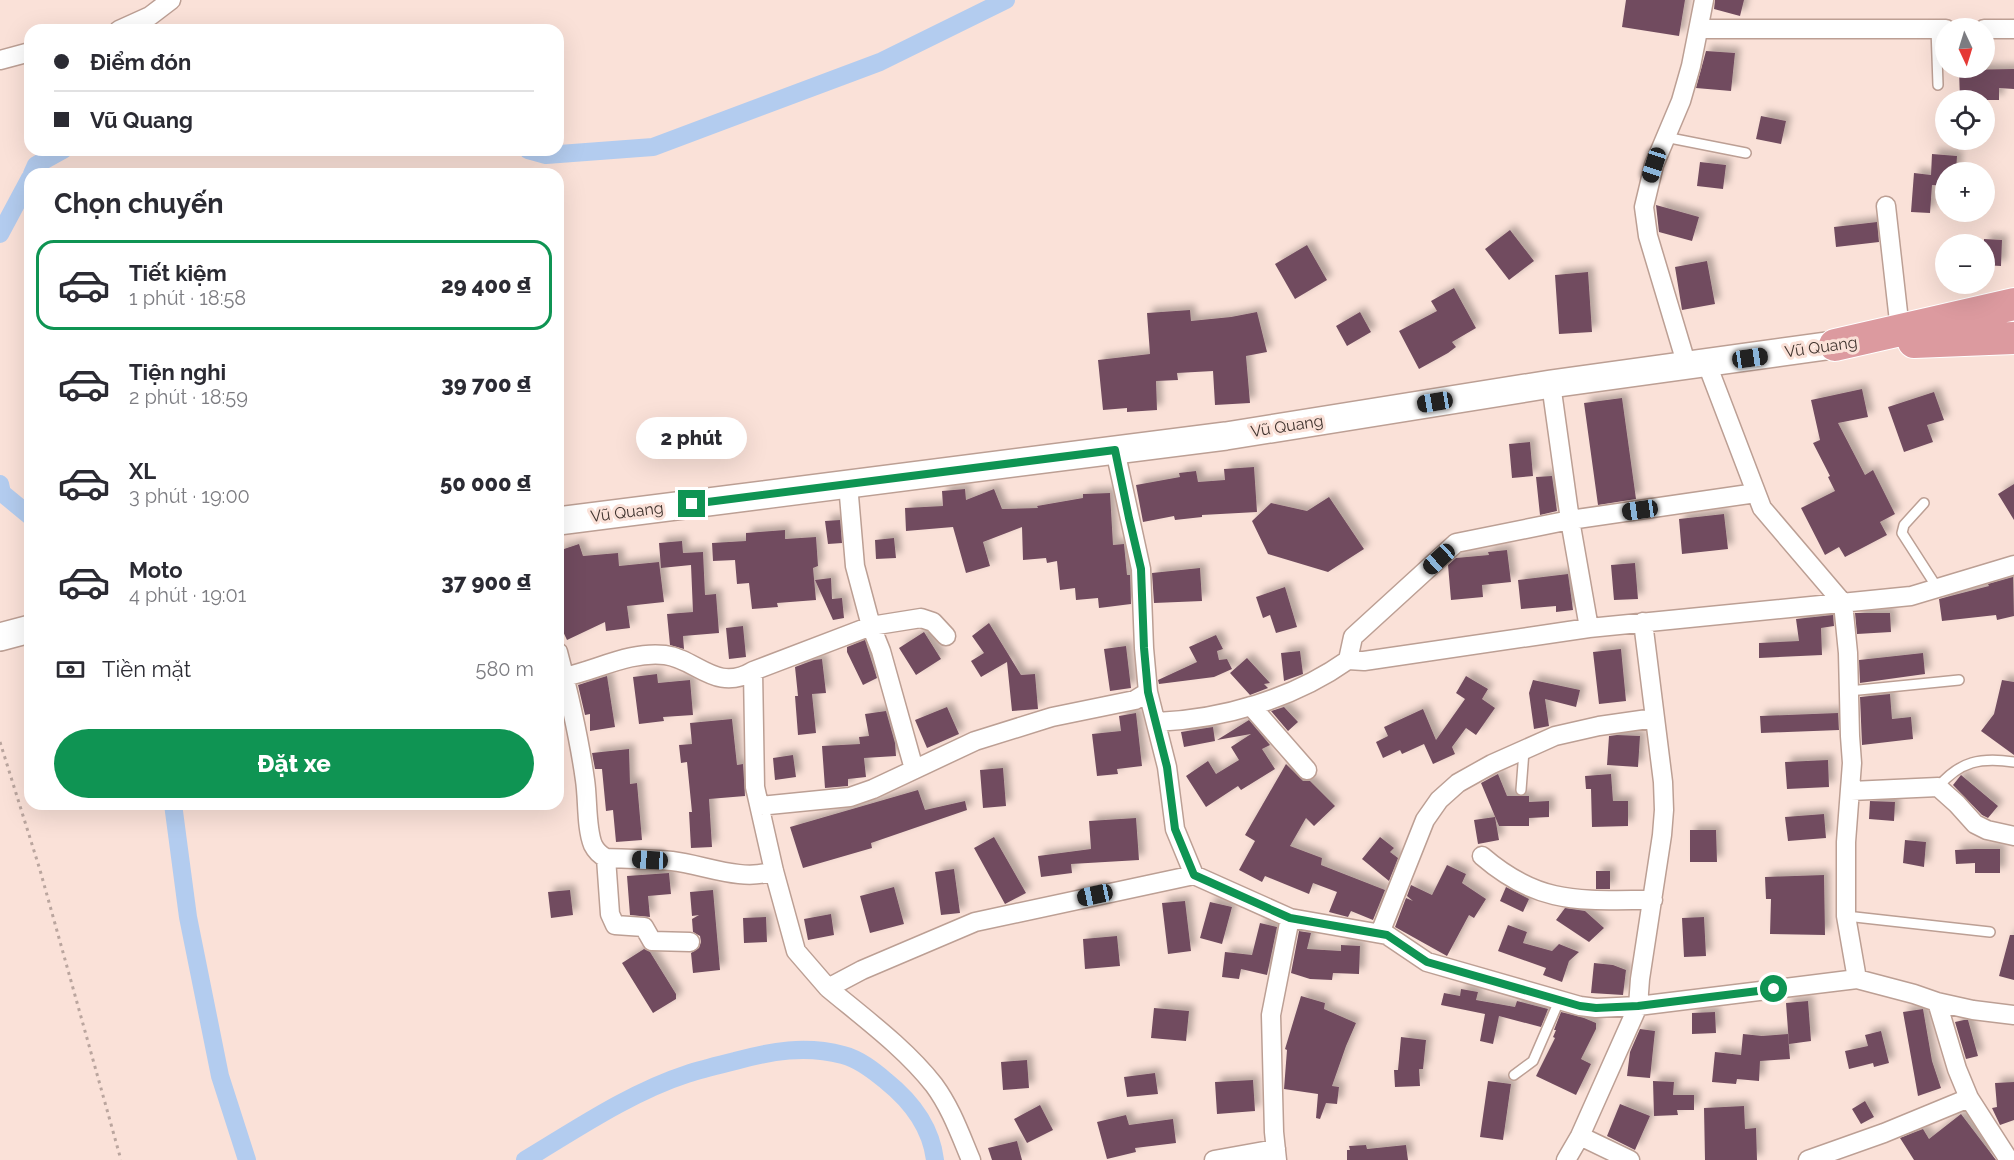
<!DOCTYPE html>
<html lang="vi">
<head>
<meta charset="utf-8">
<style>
	:root { --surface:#fff; --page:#f2f2f3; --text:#2b2b33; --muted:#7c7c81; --line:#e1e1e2; --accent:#0f9453 }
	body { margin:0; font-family:Raleway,sans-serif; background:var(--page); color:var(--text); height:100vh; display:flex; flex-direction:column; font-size:22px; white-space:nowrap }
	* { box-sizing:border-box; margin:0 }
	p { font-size:20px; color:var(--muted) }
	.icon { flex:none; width:33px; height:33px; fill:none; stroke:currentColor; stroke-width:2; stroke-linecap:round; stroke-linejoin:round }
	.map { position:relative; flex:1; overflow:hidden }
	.details { position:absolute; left:24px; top:168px; width:540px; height:642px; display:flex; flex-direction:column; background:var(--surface); border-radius:18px; box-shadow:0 6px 24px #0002 }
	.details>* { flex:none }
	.top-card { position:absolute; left:24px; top:24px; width:540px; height:132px; border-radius:18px; box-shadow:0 6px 24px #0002; display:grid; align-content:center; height:132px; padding:0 30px; background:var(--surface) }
	.needle { width:39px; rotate:176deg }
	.controls { position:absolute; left:1935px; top:18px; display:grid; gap:12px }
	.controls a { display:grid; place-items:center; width:60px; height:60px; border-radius:50%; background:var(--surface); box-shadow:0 6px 24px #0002; font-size:30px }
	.end { position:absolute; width:27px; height:27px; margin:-14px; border:8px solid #0f9453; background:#fff; box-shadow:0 0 0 3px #fff }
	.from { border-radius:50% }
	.bubble { position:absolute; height:42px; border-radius:21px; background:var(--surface); box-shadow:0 6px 24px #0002; font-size:20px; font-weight:800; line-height:42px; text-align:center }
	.car { position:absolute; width:18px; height:36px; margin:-18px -9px; border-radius:8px; box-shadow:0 0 4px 2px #0007; background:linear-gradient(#222 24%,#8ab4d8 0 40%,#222 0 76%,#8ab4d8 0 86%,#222 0) }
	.top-card b { display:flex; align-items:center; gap:21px; height:57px; font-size:22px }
	.top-card b+b { border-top:2px solid var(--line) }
	.top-card i { width:15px; height:15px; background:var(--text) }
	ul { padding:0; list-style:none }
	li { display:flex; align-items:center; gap:18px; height:90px; margin:0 12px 9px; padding:0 18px; border:3px solid transparent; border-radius:18px }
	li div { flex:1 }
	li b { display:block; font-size:22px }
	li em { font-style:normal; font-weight:800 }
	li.current { border-color:var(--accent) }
	li>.icon { width:54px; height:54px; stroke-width:1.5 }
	h2 { padding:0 30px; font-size:27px; line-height:72px }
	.pay { display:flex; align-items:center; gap:15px; height:66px; padding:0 30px; font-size:22px }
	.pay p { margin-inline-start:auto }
	.cta { display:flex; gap:12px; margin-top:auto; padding:12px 30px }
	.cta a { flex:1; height:69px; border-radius:36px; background:var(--accent); color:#fff; font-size:24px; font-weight:800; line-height:69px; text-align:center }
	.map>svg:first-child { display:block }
</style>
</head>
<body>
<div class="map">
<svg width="2014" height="1160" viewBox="0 0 2014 1160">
	<defs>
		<filter id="shadow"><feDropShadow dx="5.5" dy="-5.5" stdDeviation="3" flood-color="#0004"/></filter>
	</defs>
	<rect width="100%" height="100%" fill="#fae1d8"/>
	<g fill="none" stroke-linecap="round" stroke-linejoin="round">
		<!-- canal -->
		<path stroke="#b3ccef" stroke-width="18" d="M528,150L546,155L653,147L880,62L1006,0
			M32,174L36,165L63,150
			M0,234L30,178
			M0,484L2,493L30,516
			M173,804L188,917L220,1076L247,1160
			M525,1160C575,1130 631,1092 687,1074C702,1069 719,1065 735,1061C771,1051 806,1045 843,1055C859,1059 873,1070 886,1081C911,1101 931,1127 935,1160"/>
	</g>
	<!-- building -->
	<path fill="#714c5f" filter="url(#shadow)" d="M1626,0H1685L1679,36L1622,27Z
		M1715,0H1744L1740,16L1714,9Z
		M1706,51L1735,53L1731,91L1696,88Z
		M2014,69V89L1999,88V100H1960L1959,70Z
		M1761,116L1786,121L1781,144L1756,139Z
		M1932,154L1957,156L1956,172H1946V186L1932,185L1930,213L1911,212L1914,173L1931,175Z
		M1700,162L1726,165L1723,189L1697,186Z
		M1656,205L1699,217L1692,241L1659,232Z
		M1877,222L1879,242L1836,247L1834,227Z
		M1510,230L1534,261L1509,280L1485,249Z
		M1984,239L2002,240L2001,266L1984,265Z
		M1307,245L1327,280L1295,299L1275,264Z
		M1707,261L1715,304L1682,310L1675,267Z
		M1588,272L1592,332L1559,334L1555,275Z
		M1454,288L1476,328L1452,342L1456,347L1448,353L1419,369L1399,331L1437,311L1431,301Z
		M1190,310L1191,321L1231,317L1257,312L1267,352L1246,356L1250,403L1215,405L1213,371L1177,373L1178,380L1156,381L1157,410L1127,412V408L1103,410L1098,360L1150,354L1147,313Z
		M1360,312L1371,332L1347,346L1336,326Z
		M1862,389L1868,417L1838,423L1865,475L1873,470L1895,514L1880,522L1887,535L1845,557L1839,547L1825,555L1801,508L1835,491L1828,477L1830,476L1813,443L1820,440L1811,400Z
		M1934,392L1944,420L1927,425L1933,442L1904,452L1888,407Z
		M1622,398L1636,499L1598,505L1584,403Z
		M1530,442L1533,476L1512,478L1509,444Z
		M1254,467L1257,512L1202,515V517L1175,520L1174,516L1143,522L1136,485L1180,477L1179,473L1196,471L1198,482L1225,480L1224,469Z
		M1552,476L1557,511L1540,515L1536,477Z
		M2014,484V520L1998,494Z
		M965,489L966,500L994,489L1002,509L1038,508L1037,506L1083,498V494L1110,493L1113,545L1124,544L1127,575H1130L1131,604L1099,608L1098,598L1076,600L1075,588L1060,590L1057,561L1047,563L1046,558L1023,560L1022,527L983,542L990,566L966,573L953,527L906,531L905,508L943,506L942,491Z
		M1329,497L1364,549L1328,572L1268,554L1252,521L1271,503L1307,511Z
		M1724,514L1728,549L1682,554L1679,519Z
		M840,520L842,543L828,544L825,521Z
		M785,530V539L816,537L818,566L813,568L816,600L777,603L778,607L752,609L749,583L737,584L735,560L713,561L712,543L746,541V533Z
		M894,538L896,558L876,559L875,540Z
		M682,541L683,553L703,552L705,595L716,594L719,633L683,636L684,649L670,645L667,614L693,612L691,565L661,568L659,543Z
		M579,544L583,556L618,553L619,566L659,562L664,602L627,606L630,628L606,631L605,622L567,640L558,621V551Z
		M1507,550L1511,582L1482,585L1483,597L1451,600L1448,565L1456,558L1489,555L1488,552Z
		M1635,563L1638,599L1614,600L1611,565Z
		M1200,568L1202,601L1154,603L1152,573Z
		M1568,574L1573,610L1556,612V606L1521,609L1518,580Z
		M2013,577L2014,616L1997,620L1996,615L1942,621L1939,599L1989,586L1988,584Z
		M831,578L832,599L842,598L844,618L833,620L815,580Z
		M1285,587L1297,627L1276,633L1270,615L1263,618L1256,597Z
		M1855,613H1890L1891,632L1857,634Z
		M1833,615L1834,626L1821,628L1822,655L1759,658V643L1799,641L1796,619Z
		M989,623L1021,675L1035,674L1038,709L1012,711L1007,662L981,677L971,661L984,653L972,636Z
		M743,626L746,657L729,659L726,628Z
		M924,632L941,659L916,675L899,648Z
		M1216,635L1223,649L1217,651L1219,660L1227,659L1232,669L1214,677L1159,684L1158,680L1197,662L1189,647Z
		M865,640L877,678L863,685L847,652V647Z
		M1126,646L1131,688L1110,691L1104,649Z
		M1621,649L1626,701L1599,704L1593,652Z
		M1300,651L1303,674L1284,681L1281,653Z
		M1923,653L1925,674L1860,683L1859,660Z
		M1247,658L1270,683L1264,684L1268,688L1250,695L1230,673Z
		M822,659L826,693L812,694L816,733L798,735L795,696H798L795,667L814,660Z
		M657,674L658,683L690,680L693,715L663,717L664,721L639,724L633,677Z
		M607,676L615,727L590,731V714L585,715L578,685Z
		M1466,676L1488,689L1482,699L1495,708L1476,735L1466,728L1452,747L1455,754L1433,764L1424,744L1402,754L1400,750L1383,758L1376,742L1388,736L1384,727L1423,709L1436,740L1465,699L1456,693Z
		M1533,680L1580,690L1576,707L1545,699L1549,726L1534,729L1529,693Z
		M2002,680L2014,682V755L1981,731L1994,714Z
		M1890,694L1892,719L1911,717L1913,739L1862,745L1860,697Z
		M947,707L959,734L927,748L915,720Z
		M1284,707L1298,722L1288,731L1271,711Z
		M886,711L895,743L896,756L864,758L866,777L848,779V786L825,788L822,746L860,744L859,737L869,736L865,714Z
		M1136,713L1142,766L1117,769L1118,774L1097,776L1092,734L1121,731L1119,716Z
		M1838,713L1839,730L1761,733L1760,716Z
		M732,719L737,765L743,764L745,796L709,799L712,847L691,848L689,812H692L687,762L681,763L679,745L692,744L690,723Z
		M1249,720L1270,745L1262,749L1275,769L1241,790L1238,786L1206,807L1186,776L1208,761L1216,774L1239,760L1231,747L1251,734L1217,740Z
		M1213,727L1215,741L1184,747L1181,732Z
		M1617,735L1640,736L1638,767L1607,765L1609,736Z
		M629,749L630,784L637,783L642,840L616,842L613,810L606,811L602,769H595L592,753Z
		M793,755L796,777L775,780L773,758Z
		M1828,760L1829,787L1787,789L1785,762Z
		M1286,764L1303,781H1310L1335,806L1314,826L1306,818L1290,846L1322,858L1321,865L1385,890L1373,920L1351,911L1348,917L1329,912L1337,892L1313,883L1309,894L1265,876L1262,882L1239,870L1255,841L1245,835Z
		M1003,768L1006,806L983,808L980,770Z
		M1498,774L1507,796H1529V802L1549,801V817L1529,818V826H1499L1481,783Z
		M1611,774L1613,801H1628V826L1592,827L1591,789H1586L1585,776Z
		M1961,775L1998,806L1988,818L1982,815L1953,785Z
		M918,790L925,810L965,801L967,810L871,843L872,848L803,868L790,827Z
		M1870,801L1895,802L1894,821L1869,819Z
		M1824,814L1826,838L1788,841L1785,817Z
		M1495,817L1499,840L1478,844L1474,820Z
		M1136,818L1139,860L1071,864L1072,873L1041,877L1038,856L1091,849L1089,821Z
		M1690,830H1716L1717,862H1690Z
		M994,837L1026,893L1005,904L974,848Z
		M1380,837L1394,848L1390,852L1398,858L1389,881L1362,859Z
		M1905,840L1926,842L1924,867L1903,863Z
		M1975,849H2000V873H1975V863L1956,864L1955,850Z
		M1447,865L1466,874L1462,883L1486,899L1474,918L1469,915L1447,956L1395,927L1406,898L1413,901L1407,896L1411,885L1432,895Z
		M954,869L960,913L941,915L935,872Z
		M1596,871H1610V889H1596Z
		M669,873L671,894L648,896L650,917L630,915L627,876Z
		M1824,875L1825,935L1770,934L1771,899H1766L1765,877Z
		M894,887L904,924L870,933L860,896Z
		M1506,887L1529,899L1523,912L1500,901Z
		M570,890L573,915L551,918L548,892Z
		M713,890L720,970L693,973L691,953L699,948L701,942L700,936L693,932L692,919L699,915L692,916L690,892Z
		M1185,901L1191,951L1168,954L1162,903Z
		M1210,902L1232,907L1222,944L1200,938Z
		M1565,908L1585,911L1604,928L1589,942L1556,920Z
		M831,914L834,935L808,940L804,919Z
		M766,917L767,942L744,943L743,918Z
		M1704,917L1706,956L1684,957L1682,918Z
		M1260,923L1277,927L1267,975L1241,969L1239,979L1222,977L1225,952L1252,955Z
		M1508,925L1527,932L1523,943L1552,951L1559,944L1579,952L1569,961L1562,982L1543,975L1546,968L1498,951Z
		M1299,931L1311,933L1307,949L1341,951V945L1360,946L1359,974L1333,973L1332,980L1310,979L1291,973Z
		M2010,935H2014V980L1999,976Z
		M1117,936L1120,966L1085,969L1083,939Z
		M644,949L650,952L676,994V999L653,1013L622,963Z
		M1594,963L1613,965L1626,970L1623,995L1591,993Z
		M1461,989L1478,992L1476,1000L1515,1007L1517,1001L1548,1009L1541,1027L1499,1016L1493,1044L1480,1041L1485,1014L1441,1005L1444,993L1460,996Z
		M1301,996L1325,1003L1324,1009L1356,1023L1346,1046L1332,1086L1339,1087L1337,1104L1326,1103L1320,1119L1316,1118L1318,1094L1284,1089L1287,1050L1285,1049Z
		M1808,1001L1811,1041L1789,1044L1786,1003Z
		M1154,1008L1189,1011L1186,1041L1151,1038Z
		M1923,1009L1932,1061L1941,1088L1918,1096L1903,1012Z
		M1561,1012L1584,1018L1596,1023V1029L1581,1059L1591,1064L1576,1095L1536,1076L1555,1038L1553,1037L1556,1030H1554Z
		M1715,1012L1716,1033L1692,1034V1013Z
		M1964,1020H1968L1978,1056L1966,1059L1955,1022Z
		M1640,1029L1655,1031L1650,1078L1627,1076L1630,1052Z
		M1881,1031L1889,1063L1874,1067L1873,1063L1849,1069L1845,1051L1868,1046L1865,1035Z
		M1743,1034L1762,1036L1788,1034L1790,1059L1760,1061L1759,1081L1737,1079L1736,1084L1712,1082L1715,1052L1741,1055Z
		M1401,1037L1426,1040L1423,1069H1419L1420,1086L1395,1087L1394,1070H1398Z
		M1027,1060L1029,1088L1003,1090L1001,1062Z
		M1155,1073L1158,1094L1127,1097L1124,1077Z
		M1253,1080L1255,1111L1217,1114L1215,1082Z
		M1488,1081L1511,1084L1503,1140L1480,1137Z
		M1653,1081L1674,1082L1673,1095H1694V1110H1677L1678,1115L1654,1116Z
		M2014,1082V1120L2000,1125L1992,1108L1997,1107L1995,1083Z
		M1865,1101L1874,1117L1861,1124L1852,1109Z
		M1620,1104L1650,1116L1635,1150L1607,1136Z
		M1040,1105L1053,1130L1027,1143L1014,1119Z
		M1744,1106L1745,1129L1756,1128L1757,1160H1705L1704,1108Z
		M1961,1114L1996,1160H1914L1900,1138L1923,1129L1929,1139Z
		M1126,1115L1129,1125L1173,1119L1176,1143L1135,1148L1136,1152L1107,1159L1097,1122Z
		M1017,1141L1022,1160H992L988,1148Z
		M1366,1145L1367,1149L1406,1145L1408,1160H1347V1150H1350L1349,1146Z"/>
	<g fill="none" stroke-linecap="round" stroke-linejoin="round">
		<defs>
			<path id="service" d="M1936,28L1938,85
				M1665,137L1746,153
				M1924,503L1904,525L1902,533L1938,589
				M1849,691L1959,680
				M1938,787C1960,761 1981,757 2014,762
				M1521,790L1524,751
				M1846,916L1990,932
				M1514,1075L1533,1061L1559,1001"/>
			<path id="minor" d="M1699,29H1946
				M1984,29H2014
				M119,30L150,16L171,0
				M0,60L30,52
				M1886,206L1900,330
				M1687,366L1648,236L1644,207L1654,165L1681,101L1691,66L1704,0
				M1551,384L1570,520L1589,628
				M1115,450L1141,569L1144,648L1148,692L1167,767L1175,829L1194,875
				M848,484L855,566L871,626L753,671L755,787L774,871L796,951L828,988L862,970L975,922L1194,875L1290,918L1387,935L1427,962L1580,1006L1596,1008L1638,1006L1857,979L1846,916V842L1852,763L1850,736L1848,653L1843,603L1762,508L1707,364
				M1756,493L1570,520L1456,543L1353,637L1348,660L1364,661L1589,628L1911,596L2014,565
				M558,652C569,694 579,737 585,780C588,799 586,828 593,845C596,851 600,855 606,858C628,859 650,859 672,861C705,865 741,882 774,871
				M564,677C597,670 630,651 665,655C697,659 716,693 753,671
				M1251,706L1307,770
				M1157,722C1223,719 1293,699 1348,660
				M914,769L881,651L871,626L921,618L933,622L946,636
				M1851,791L1938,787L1957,804L1975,824L1987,830L2014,836
				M760,806L850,797L873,789L975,741L1052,717L1135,700L1148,692
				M1482,856C1540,906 1581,900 1653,900
				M606,858L610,914L615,925L644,927L652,941L690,942
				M1380,933L1425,820L1439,800L1458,783L1492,764L1555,736L1599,726L1655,718
				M1857,979L1914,994L1937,1002L1973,1010L2014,1015
				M828,988C864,1018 905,1048 934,1085C951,1108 960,1134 971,1160
				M1937,1002L1957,1069L1969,1098L2009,1160
				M1580,1136L1630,1160
				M1214,1160L1276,1149
				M1277,1160L1274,1132L1271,1015L1290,918
				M1566,1160L1580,1136L1638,1006L1640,979L1662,835L1664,810L1663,782L1643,622
				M1808,1160L1884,1133L1969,1098"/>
			<path id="secondary" d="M558,521L1226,436L1551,384L1855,342
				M0,637L30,629"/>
			<path id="trunk" d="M1914,342L2014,338
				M1835,345L2014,304"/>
		</defs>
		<!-- service casing -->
		<use href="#service" stroke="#bc9f94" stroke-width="12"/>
		<!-- minor casing -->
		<use href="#minor" stroke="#bc9f94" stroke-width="21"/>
		<!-- secondary casing -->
		<use href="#secondary" stroke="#bc9f94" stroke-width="30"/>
		<!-- trunk casing -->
		<use href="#trunk" stroke="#fff" stroke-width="34"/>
		<!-- path -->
		<path stroke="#baa59e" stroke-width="3" stroke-dasharray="3 4.5" stroke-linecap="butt" d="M0,742L40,870L121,1160"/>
		<!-- service -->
		<use href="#service" stroke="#fff" stroke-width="9"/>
		<!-- minor -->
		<use href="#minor" stroke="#fff" stroke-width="18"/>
		<!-- secondary -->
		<use href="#secondary" stroke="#fff" stroke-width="27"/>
		<!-- trunk -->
		<use href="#trunk" stroke="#dc9a9f" stroke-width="32"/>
	</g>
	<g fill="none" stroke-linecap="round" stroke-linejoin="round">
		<!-- route -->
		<path stroke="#0f9453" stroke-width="8" d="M692,504L1115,450L1129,518L1141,569L1144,648L1148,692L1167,767L1175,829L1194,875L1290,918L1387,935L1427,962L1580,1006L1596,1008L1638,1006L1774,989"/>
	</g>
	<g text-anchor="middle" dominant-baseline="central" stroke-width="6" stroke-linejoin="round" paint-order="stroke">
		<!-- street labels -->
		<g font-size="16" fill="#40342f" stroke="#fae1d8">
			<text transform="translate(1821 347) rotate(-8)">Vũ Quang</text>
			<text transform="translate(1287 426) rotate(-9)">Vũ Quang</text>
			<text transform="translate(627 512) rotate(-7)">Vũ Quang</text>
		</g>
	</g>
</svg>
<div class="controls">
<a><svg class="needle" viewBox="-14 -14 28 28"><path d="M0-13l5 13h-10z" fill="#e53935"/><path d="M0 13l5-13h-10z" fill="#7c7c81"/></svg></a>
<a><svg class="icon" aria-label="locate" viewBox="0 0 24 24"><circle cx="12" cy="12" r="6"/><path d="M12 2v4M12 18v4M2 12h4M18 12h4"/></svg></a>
<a>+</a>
<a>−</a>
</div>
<i class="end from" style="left:1774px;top:989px"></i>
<i class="end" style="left:692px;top:504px"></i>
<div class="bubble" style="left:636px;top:417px;width:111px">2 phút</div>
<i class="car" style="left:1654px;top:165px;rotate:198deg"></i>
<i class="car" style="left:1750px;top:358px;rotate:82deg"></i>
<i class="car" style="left:1435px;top:402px;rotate:261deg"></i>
<i class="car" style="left:1640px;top:510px;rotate:262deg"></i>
<i class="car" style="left:1439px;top:559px;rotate:228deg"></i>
<i class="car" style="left:650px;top:860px;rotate:273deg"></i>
<i class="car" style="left:1095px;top:895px;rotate:258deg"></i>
<div class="top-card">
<b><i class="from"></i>Điểm đón</b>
<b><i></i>Vũ Quang</b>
</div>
<section class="details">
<h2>Chọn chuyến</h2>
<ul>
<li class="current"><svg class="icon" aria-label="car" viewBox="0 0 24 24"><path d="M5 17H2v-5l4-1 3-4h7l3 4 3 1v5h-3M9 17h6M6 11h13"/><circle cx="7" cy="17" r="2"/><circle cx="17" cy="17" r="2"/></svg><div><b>Tiết kiệm</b><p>1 phút · 18:58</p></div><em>29 400 ₫</em></li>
<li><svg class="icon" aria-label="car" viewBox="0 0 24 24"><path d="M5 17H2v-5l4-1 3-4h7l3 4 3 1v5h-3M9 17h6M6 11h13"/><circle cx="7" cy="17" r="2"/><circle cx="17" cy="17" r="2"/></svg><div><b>Tiện nghi</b><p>2 phút · 18:59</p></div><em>39 700 ₫</em></li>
<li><svg class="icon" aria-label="car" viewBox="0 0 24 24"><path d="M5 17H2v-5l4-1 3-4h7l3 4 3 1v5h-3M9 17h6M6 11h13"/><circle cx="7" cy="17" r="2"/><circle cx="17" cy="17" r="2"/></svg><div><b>XL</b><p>3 phút · 19:00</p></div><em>50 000 ₫</em></li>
<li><svg class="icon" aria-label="car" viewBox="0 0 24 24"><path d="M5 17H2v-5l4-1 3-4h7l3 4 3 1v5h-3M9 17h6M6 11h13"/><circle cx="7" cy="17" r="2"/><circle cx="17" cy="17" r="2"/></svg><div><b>Moto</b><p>4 phút · 19:01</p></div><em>37 900 ₫</em></li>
</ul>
<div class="pay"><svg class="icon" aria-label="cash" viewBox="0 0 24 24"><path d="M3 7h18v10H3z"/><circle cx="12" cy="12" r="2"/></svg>Tiền mặt<p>580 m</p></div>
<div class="cta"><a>Đặt xe</a></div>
</section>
</div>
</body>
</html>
